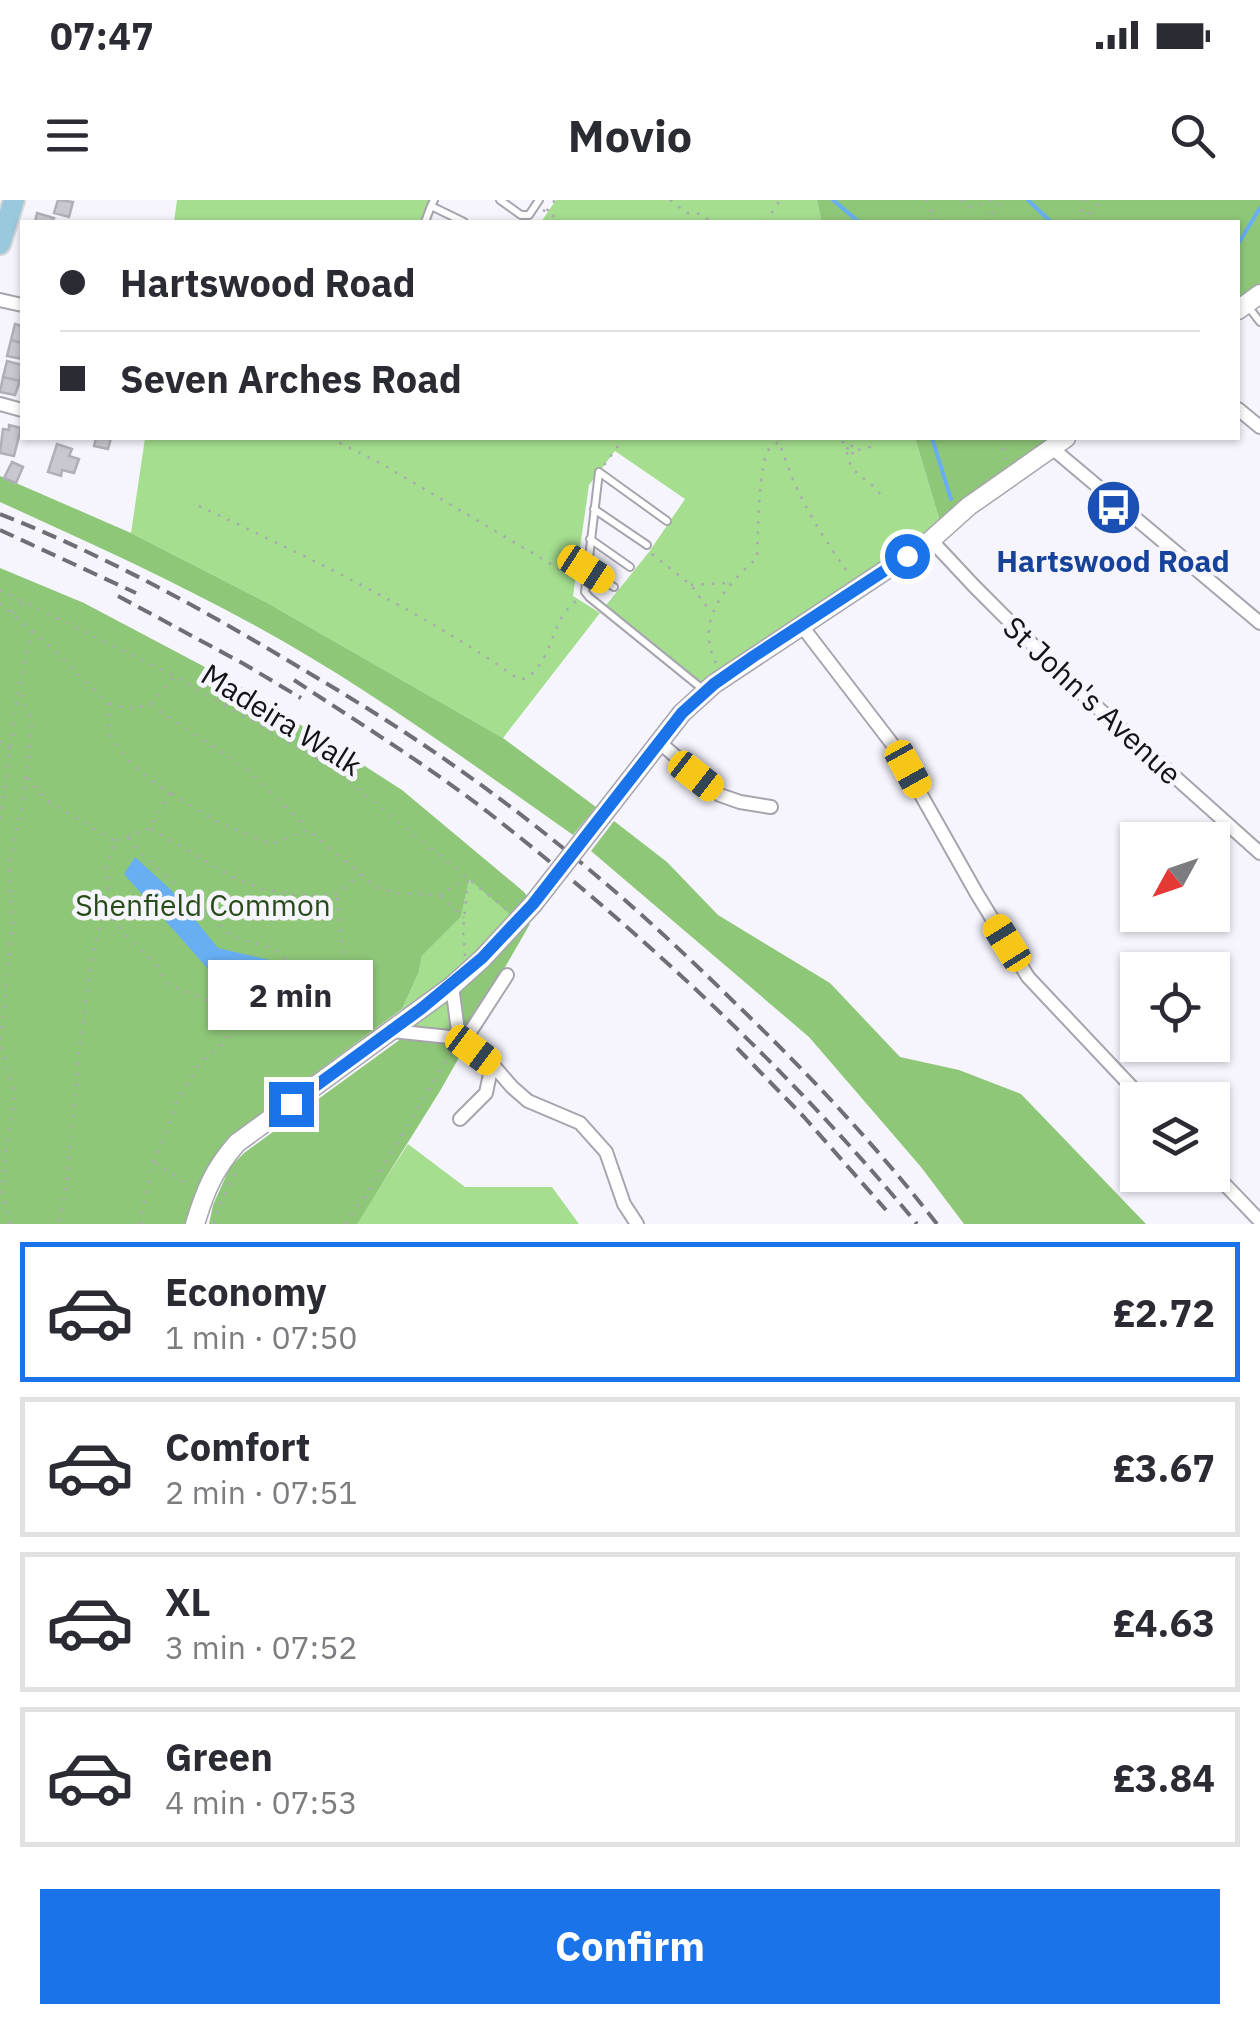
<!DOCTYPE html>
<html lang="en">
<head>
<meta charset="utf-8">
<style>
	:root { --surface:#fff; --page:#f7f7f7; --text:#2b2b33; --muted:#7c7c81; --line:#e1e1e2; --accent:#1a73e8 }
	body { margin:0; font-family:"IBM Plex Sans",sans-serif; background:var(--page); color:var(--text); height:100vh; display:flex; flex-direction:column; font-size:38px; white-space:nowrap }
	* { box-sizing:border-box; margin:0 }
	p { font-size:32px; color:var(--muted) }
	.icon { flex:none; width:55px; height:55px; fill:none; stroke:currentColor; stroke-width:2; stroke-linecap:round; stroke-linejoin:round }
	.map { position:relative; height:1024px; overflow:hidden }
	.side { display:flex; flex-direction:column; background:var(--surface); flex:1 }
	.side>* { flex:none }
	.banner { position:absolute; left:20px; top:20px; width:1220px; height:220px; border-radius:0px; box-shadow:0 2px 8px #0004; display:grid; align-content:center; height:220px; padding:0 40px; background:var(--surface) }
	.needle { width:65px; rotate:230deg }
	.controls { position:absolute; left:1120px; top:622px; display:grid; gap:20px }
	.controls a { display:grid; place-items:center; width:110px; height:110px; border-radius:0px; background:var(--surface); box-shadow:0 2px 8px #0004; font-size:50px }
	.end { position:absolute; width:45px; height:45px; margin:-22px; border:12px solid #1a73e8; background:#fff; box-shadow:0 0 0 5px #fff }
	.from { border-radius:50% }
	.bubble { position:absolute; height:70px; border-radius:0px; background:var(--surface); box-shadow:0 2px 8px #0004; font-size:32px; font-weight:800; line-height:70px; text-align:center }
	.car { position:absolute; width:30px; height:60px; margin:-30px -15px; border-radius:12px; box-shadow:0 0 8px 2px #0007; background:linear-gradient(#f5c518 24%,#345 0 40%,#f5c518 0 76%,#345 0 86%,#f5c518 0) }
	.banner b { display:flex; align-items:center; gap:35px; height:95px; font-size:38px }
	.banner b+b { border-top:2px solid var(--line) }
	.banner i { width:25px; height:25px; background:var(--text) }
	ul { padding:18px 0 0; list-style:none }
	li { display:flex; align-items:center; gap:30px; height:140px; margin:0 20px 15px; padding:0 20px; border:5px solid var(--line); border-radius:0px }
	li div { flex:1 }
	li b { display:block; font-size:38px }
	li em { font-style:normal; font-weight:800 }
	li.current { border-color:var(--accent) }
	li>.icon { width:90px; height:90px; stroke-width:1.5 }
	.button { display:flex; gap:20px; margin-top:auto; padding:20px 40px }
	.button a { flex:1; height:115px; border-radius:0px; background:var(--accent); color:#fff; font-size:40px; font-weight:800; line-height:115px; text-align:center }
	.status { display:flex; justify-content:space-between; align-items:center; height:70px; padding:0 50px; background:var(--surface); direction:ltr }
	.status svg { height:28px; fill:currentColor }
	header { display:flex; justify-content:space-between; align-items:center; height:130px; padding:0 40px; background:var(--surface); font-size:45px; font-weight:800 }
	.map>svg:first-child { display:block }
</style>
</head>
<body>
<div class="status"><b>07:47</b><svg viewBox="0 0 49 12"><path d="M0 12V9h3v3zM5 12V6h3v6zM10 12V3h3v9zM15 12V0h3v12zM26 1h20v11H26zM47 4h2v5h-2z"/></svg></div>
<header><svg class="icon" aria-label="menu" viewBox="0 0 24 24"><path d="M4 6h16M4 12h16M4 18h16"/></svg>Movio<svg class="icon" aria-label="search" viewBox="0 0 24 24"><circle cx="10" cy="10" r="6"/><path d="M15 15l6 6"/></svg></header>
<div class="map">
<svg width="1260" height="1024" viewBox="0 0 1260 1024">
	<rect width="100%" height="100%" fill="#f6f5fe"/>
	<!-- green -->
	<path fill="#a5de8f" d="M177,0H430L421,22H174Z
		M556,0H817L821,20L825,22H541Z
		M145,238H915L941,325L706,492L603,409L649,352L685,299L615,251L589,285L573,396L600,413L503,538L264,401L131,333Z
		M469,678L519,720L459,838L392,831L419,772L422,756L461,717Z
		M408,944L465,987H552L579,1024H356Z"/>
	<!-- forest -->
	<path fill="#8fc779" d="M817,0H1260V99L1238,114V22H825L821,20Z
		M915,238H1063L941,325Z
		M0,276L131,333L264,401L503,538L596,607L573,635C469,562 366,486 254,425C172,380 86,341 0,302Z
		M0,368L84,403L237,484L402,590L524,692L533,704L520,721L530,724L490,793L465,847L440,891L357,1024H209L213,1005L230,967L244,953L409,833L459,838L452,786L518,721L469,679L461,717L422,756L419,772L402,809L310,877L229,942L200,983L186,1024H0Z
		M614,621L667,662L718,715L830,783L900,857L959,870L1021,894L1146,1024H964L921,967L809,837L591,651Z"/>
	<!-- water -->
	<path fill="#68aef2" d="M135,657L171,690L218,748L270,760L285,780L273,799L255,801L224,787L124,674Z"/>
	<g fill="none" stroke-linecap="round" stroke-linejoin="round">
		<!-- stream -->
		<path stroke="#68aef2" stroke-width="4" d="M833,0L859,22
			M1028,0L1051,22
			M1238,44L1260,8
			M932,238L951,299"/>
	</g>
	<!-- building -->
	<path fill="#c9c8d0" stroke="#b0afb7" stroke-width="2.5" d="M58,0L73,2L69,17L54,13Z
		M37,13L54,18L52,22H35Z
		M15,124L22,126V143L11,140Z
		M11,140L22,143V159L7,156Z
		M7,161L22,165L20,181L3,177Z
		M3,177L20,181L15,195L0,192Z
		M9,225L21,228L14,256L0,253L3,229L9,230Z
		M96,238H111L108,249L94,246Z
		M57,244L72,249L69,256L79,259L74,273L62,270L61,276L48,272Z
		M12,262L23,267L16,283L4,278Z"/>
	<g fill="none" stroke-linecap="round" stroke-linejoin="round">
		<defs>
			<path id="lane" d="M434,0L431,6L464,22
				M500,0L521,15H529L539,0
				M425,22L431,6
				M1247,105L1260,122
				M594,309L647,345
				M667,321L599,272L585,392L589,397L705,491
				M590,339L630,367
				M586,369L614,387
				M1207,640L1223,622"/>
			<path id="street" d="M0,100L22,105
				M0,204L22,210
				M1238,209L1260,227
				M1052,248L1260,423
				M931,340L974,386L1079,491L1260,653
				M801,425L893,545L977,694L1028,777L1144,900
				M658,541L720,595L740,602L771,607
				M452,786L459,838
				M392,831L459,838L492,864L512,887L528,901L580,923L606,952L624,1004L637,1024
				M463,843L507,775
				M460,919L486,893L492,864
				M1212,971L1260,1021"/>
			<path id="secondary" d="M1238,110L1260,94
				M612,603L682,513L714,484L931,340L969,306L1066,238
				M195,1024C205,991 214,969 237,943L452,786L483,758L533,704"/>
			<path id="primary" d="M0,44L14,0"/>
		</defs>
		<!-- lane casing -->
		<use href="#lane" stroke="#a6a5ae" stroke-width="10"/>
		<!-- street casing -->
		<use href="#street" stroke="#a6a5ae" stroke-width="16"/>
		<!-- secondary casing -->
		<use href="#secondary" stroke="#a6a5ae" stroke-width="21"/>
		<!-- primary casing -->
		<use href="#primary" stroke="#d5d5d5" stroke-width="24"/>
		<!-- path -->
		<path stroke="#a9a9b0" stroke-width="2.5" stroke-dasharray="2.5 8" stroke-linecap="butt" d="M670,0L687,13H697L713,22
			M926,0L937,22
			M961,0L970,7L992,0
			M543,10L563,22
			M547,11L555,0
			M766,22L780,0
			M985,22L1002,0
			M1079,22L1084,0
			M1083,22L1101,0
			M330,238L382,264L576,379
			M778,238C795,293 816,328 849,374
			M833,238L841,239L846,247
			M1000,238L1007,260
			M851,245L856,250L851,255L847,249Z
			M858,250L870,247L873,238
			M847,252C850,276 868,277 880,294
			M604,265L624,238
			M199,306C307,357 419,409 517,478L525,479C555,460 550,417 578,400
			M652,354L691,385L710,411
			M691,385L728,383
			M0,390L174,476L330,566L508,711
			M0,403L32,431C15,492 10,558 0,621
			M14,413L24,400
			M32,431C59,453 82,479 108,503C108,513 106,527 111,535C123,560 148,579 170,593L150,628L115,641L106,665L109,691L92,757L79,852L66,990L58,1024
			M716,463C694,420 726,386 757,358C758,337 758,260 770,248C775,243 784,240 791,238
			M110,503L127,509L150,505L247,569L307,628
			M151,504L174,476
			M0,541L11,549
			M27,578L48,601L113,640
			M171,594L218,622L271,644L308,630L376,687L397,693L439,695L467,679
			M151,629L236,679L263,689L296,695L337,694L360,675
			M128,638L139,651L231,736L274,749L324,794
			M440,696L464,718
			M104,713L114,720L130,740L152,760L168,784L218,805L240,820H261L289,829L345,821L372,823
			M465,756L463,731L468,679
			M291,828L324,794L344,761L337,696
			M155,963L190,986
			M10,1024L2,990L5,955L15,895L0,843L12,727L9,663L23,602L32,522L20,487
			M140,1024L153,962L167,931L176,903L201,861L219,847L239,822
			M214,1024L218,1008L239,966
			M345,1024L366,995L451,852"/>
		<!-- lane -->
		<use href="#lane" stroke="#fff" stroke-width="6"/>
		<!-- street -->
		<use href="#street" stroke="#fff" stroke-width="12"/>
		<!-- secondary -->
		<use href="#secondary" stroke="#fff" stroke-width="18"/>
		<!-- primary -->
		<use href="#primary" stroke="#9ac8dd" stroke-width="20"/>
		<!-- rail -->
		<path stroke="#6e6e74" stroke-width="4" stroke-dasharray="15 8" stroke-linecap="butt" d="M0,314C96,352 188,401 277,454C331,486 385,518 437,554C543,626 642,711 733,801C806,871 875,944 937,1024
			M0,330L136,393
			M118,396L244,464L301,498
			M294,480C359,523 427,565 489,613C645,735 791,871 917,1024
			M737,848L804,917L886,1010"/>
		<defs>
			<path id="secondary-bridge" d="M533,704L612,603"/>
		</defs>
		<!-- secondary-bridge casing -->
		<use href="#secondary-bridge" stroke="#a6a5ae" stroke-width="21" stroke-linecap="butt"/>
		<!-- secondary-bridge -->
		<use href="#secondary-bridge" stroke="#fff" stroke-width="18"/>
	</g>
	<g fill="none" stroke-linecap="round" stroke-linejoin="round">
		<!-- route -->
		<path stroke="#1a73e8" stroke-width="12" d="M291,904L422,808L482,758L533,704L682,513L714,484L754,456L907,356"/>
	</g>
	<!-- icons -->
	<defs>
		<symbol id="bus-disc" viewBox="-11 -11 22 22"><circle r="9.5" fill="#1a4fb4" stroke="#f6f5fe"/><path d="M-5-6H5V4H4V6H2V4H-2V6H-4V4H-5ZM-3.5-4V0h7V-4ZM-3.5 1.2v1.5H-2V1.2ZM2 1.2v1.5H3.5V1.2Z" fill="#fff"/></symbol>
	</defs>
	<g fill-rule="evenodd">
		<use href="#bus-disc" x="1082" y="276" width="63" height="63"/>
	</g>
	<g text-anchor="middle" dominant-baseline="central" stroke-width="9" stroke-linejoin="round" paint-order="stroke">
		<!-- transit labels -->
		<g font-size="30" font-weight="bold" fill="#164399" stroke="#f6f5fe">
			<text x="1113" y="360">Hartswood Road</text>
		</g>
		<!-- street labels -->
		<g font-size="30" fill="#131316" stroke="#f6f5fe">
			<text transform="translate(1093 500) rotate(43)">St John's Avenue</text>
			<text transform="translate(282 519) rotate(32)">Madeira Walk</text>
		</g>
		<!-- park labels -->
		<g font-size="30" fill="#284c17" stroke="#f6f5fe">
			<text x="203" y="704">Shenfield Common</text>
		</g>
	</g>
</svg>
<div class="controls">
<a><svg class="needle" viewBox="-14 -14 28 28"><path d="M0-13l5 13h-10z" fill="#e53935"/><path d="M0 13l5-13h-10z" fill="#7c7c81"/></svg></a>
<a><svg class="icon" aria-label="locate" viewBox="0 0 24 24"><circle cx="12" cy="12" r="6"/><path d="M12 2v4M12 18v4M2 12h4M18 12h4"/></svg></a>
<a><svg class="icon" aria-label="layers" viewBox="0 0 24 24"><path d="M12 4l9 5-9 5-9-5zM3 14l9 5 9-5"/></svg></a>
</div>
<i class="end from" style="left:907px;top:356px"></i>
<i class="end" style="left:291px;top:904px"></i>
<div class="bubble" style="left:208px;top:760px;width:165px">2 min</div>
<i class="car" style="left:586px;top:369px;rotate:123deg"></i>
<i class="car" style="left:908px;top:569px;rotate:151deg"></i>
<i class="car" style="left:696px;top:576px;rotate:128deg"></i>
<i class="car" style="left:1007px;top:743px;rotate:328deg"></i>
<i class="car" style="left:473px;top:850px;rotate:127deg"></i>
<div class="banner">
<b><i class="from"></i>Hartswood Road</b>
<b><i></i>Seven Arches Road</b>
</div>
</div>
<section class="side">
<ul>
<li class="current"><svg class="icon" aria-label="car" viewBox="0 0 24 24"><path d="M5 17H2v-5l4-1 3-4h7l3 4 3 1v5h-3M9 17h6M6 11h13"/><circle cx="7" cy="17" r="2"/><circle cx="17" cy="17" r="2"/></svg><div><b>Economy</b><p>1 min · 07:50</p></div><em>£2.72</em></li>
<li><svg class="icon" aria-label="car" viewBox="0 0 24 24"><path d="M5 17H2v-5l4-1 3-4h7l3 4 3 1v5h-3M9 17h6M6 11h13"/><circle cx="7" cy="17" r="2"/><circle cx="17" cy="17" r="2"/></svg><div><b>Comfort</b><p>2 min · 07:51</p></div><em>£3.67</em></li>
<li><svg class="icon" aria-label="car" viewBox="0 0 24 24"><path d="M5 17H2v-5l4-1 3-4h7l3 4 3 1v5h-3M9 17h6M6 11h13"/><circle cx="7" cy="17" r="2"/><circle cx="17" cy="17" r="2"/></svg><div><b>XL</b><p>3 min · 07:52</p></div><em>£4.63</em></li>
<li><svg class="icon" aria-label="car" viewBox="0 0 24 24"><path d="M5 17H2v-5l4-1 3-4h7l3 4 3 1v5h-3M9 17h6M6 11h13"/><circle cx="7" cy="17" r="2"/><circle cx="17" cy="17" r="2"/></svg><div><b>Green</b><p>4 min · 07:53</p></div><em>£3.84</em></li>
</ul>
<div class="button"><a>Confirm</a></div>
</section>
</body>
</html>
